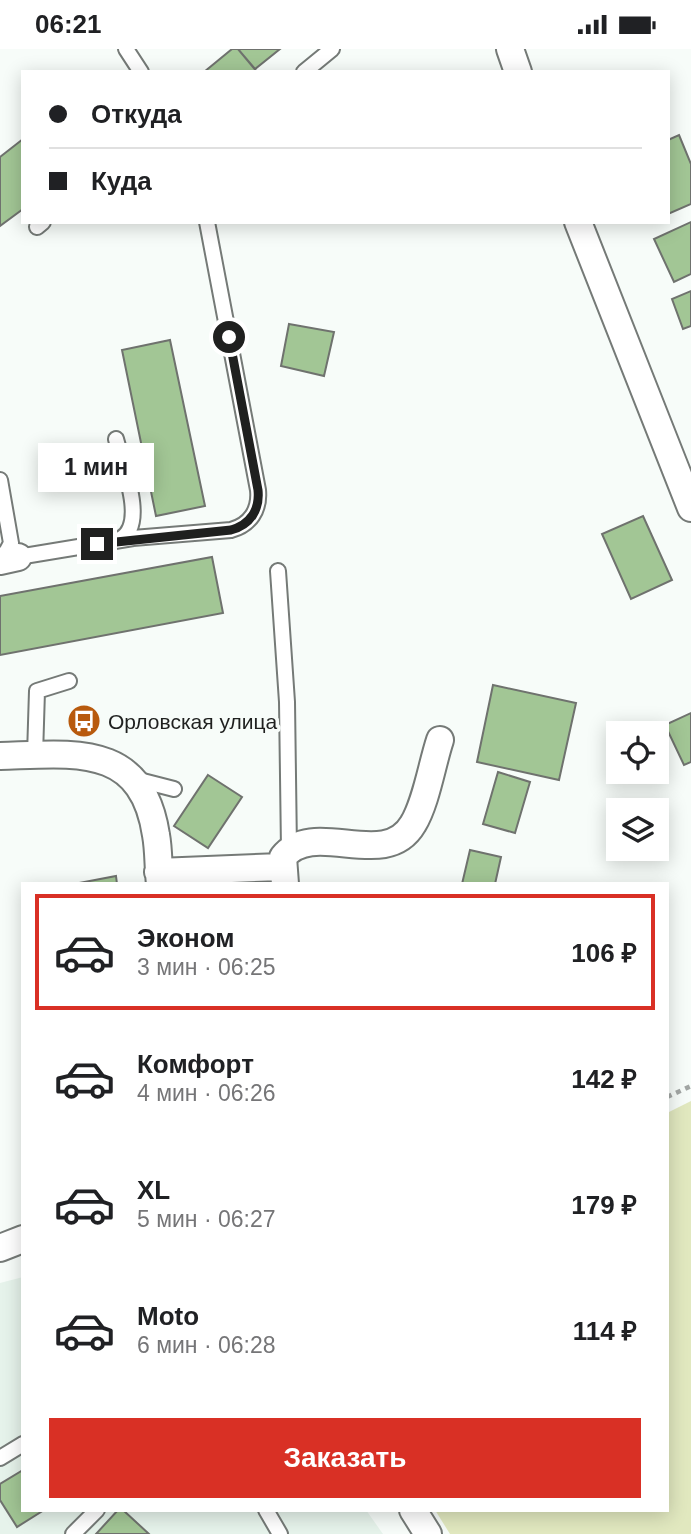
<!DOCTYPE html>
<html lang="ru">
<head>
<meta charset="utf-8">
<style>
	:root { --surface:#fff; --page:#f2f2f2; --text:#202124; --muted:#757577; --line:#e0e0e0; --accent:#d93025 }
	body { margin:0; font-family:Arial,sans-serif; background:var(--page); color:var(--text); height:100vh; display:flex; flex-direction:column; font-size:26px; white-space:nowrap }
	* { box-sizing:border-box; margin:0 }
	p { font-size:23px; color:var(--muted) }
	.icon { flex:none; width:38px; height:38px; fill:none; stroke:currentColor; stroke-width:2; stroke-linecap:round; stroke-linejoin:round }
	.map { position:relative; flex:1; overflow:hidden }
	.panel { position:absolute; left:21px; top:833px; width:648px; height:630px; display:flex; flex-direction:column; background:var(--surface); border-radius:0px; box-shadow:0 4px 18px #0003 }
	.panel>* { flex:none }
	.guide { position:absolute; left:21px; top:21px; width:649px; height:154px; border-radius:0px; box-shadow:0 4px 18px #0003; display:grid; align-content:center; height:154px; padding:0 28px; background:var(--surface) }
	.tools { position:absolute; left:606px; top:672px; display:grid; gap:14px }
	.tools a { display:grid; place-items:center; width:63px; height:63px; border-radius:0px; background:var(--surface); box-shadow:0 4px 18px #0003; font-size:35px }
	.end { position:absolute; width:32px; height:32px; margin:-16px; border:9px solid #1f201f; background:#fff; box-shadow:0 0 0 4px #fff }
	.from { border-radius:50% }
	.bubble { position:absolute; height:49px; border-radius:0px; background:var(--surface); box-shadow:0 4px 18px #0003; font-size:23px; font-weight:700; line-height:49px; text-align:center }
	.guide b { display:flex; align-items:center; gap:24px; height:66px; font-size:26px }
	.guide b+b { border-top:2px solid var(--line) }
	.guide i { width:18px; height:18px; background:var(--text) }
	ul { padding:12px 0 0; list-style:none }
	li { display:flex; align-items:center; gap:21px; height:116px; margin:0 14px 10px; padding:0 14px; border:4px solid transparent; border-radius:0px }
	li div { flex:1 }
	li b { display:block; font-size:26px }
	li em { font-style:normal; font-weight:700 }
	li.active { border-color:var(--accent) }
	li>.icon { width:63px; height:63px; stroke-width:1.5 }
	.button { display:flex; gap:14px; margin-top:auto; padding:14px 28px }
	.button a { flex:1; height:80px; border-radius:0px; background:var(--accent); color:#fff; font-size:28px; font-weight:700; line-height:80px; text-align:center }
	.status { display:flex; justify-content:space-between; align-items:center; height:49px; padding:0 35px; background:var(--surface); direction:ltr }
	.status svg { height:19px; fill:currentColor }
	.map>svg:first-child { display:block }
</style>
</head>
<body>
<div class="status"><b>06:21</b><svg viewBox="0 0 49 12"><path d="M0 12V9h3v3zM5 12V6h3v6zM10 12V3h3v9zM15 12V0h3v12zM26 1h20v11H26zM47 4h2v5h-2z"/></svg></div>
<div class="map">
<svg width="691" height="1485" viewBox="0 0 691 1485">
	<rect width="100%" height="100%" fill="#f7fcf9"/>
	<!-- built -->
	<path fill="#e6f3eb" d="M23,1228V1461H366L383,1485H0V1234Z"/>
	<!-- green -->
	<path fill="#e1e8bf" d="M691,1052V1485H450L435,1461H667V1064Z"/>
	<!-- building -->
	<path fill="#a2c695" stroke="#6f726e" stroke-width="2" d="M232,0H238L257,23H204Z
		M238,0H280L255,20Z
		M679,86L691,115V155L668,165V91Z
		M23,90V160L0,177V108Z
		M691,173V225L674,233L654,190Z
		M691,242V277L683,280L672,250Z
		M289,275L334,283L324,327L281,317Z
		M170,291L205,457L156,467L122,301Z
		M643,467L672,531L631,550L602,485Z
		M212,508L223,564L0,606V547Z
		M493,636L576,654L559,731L477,713Z
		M691,664V713L684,716L665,676Z
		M498,723L530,733L515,784L483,775Z
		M208,726L242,748L208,799L174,777Z
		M470,801L501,808L495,835H462Z
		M116,827L117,835H74Z
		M23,1421V1461H44L17,1478L0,1451V1435Z
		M118,1461H123L149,1485H96Z"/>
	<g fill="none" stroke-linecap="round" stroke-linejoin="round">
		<defs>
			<path id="lane" d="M126,0L141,23
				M304,23L332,0
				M37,178L43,173
				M116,390C122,414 148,476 120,490
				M0,431L11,494L2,511
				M18,508L133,489L231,481C250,476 260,461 258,441L207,173
				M278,522L287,653L289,801
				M35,706L37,642L69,632
				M135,730L174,740
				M0,1409L23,1395
				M266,1461L280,1485
				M73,1485L97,1461"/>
			<path id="street" d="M510,0L518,23
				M578,173L691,459
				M0,512L18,508
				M0,707C73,705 142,693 156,786C159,802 158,819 160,835
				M158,823L281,818
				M285,835L283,808C314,769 385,823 413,775C426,754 432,715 440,691
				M0,1199L23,1190
				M413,1461L428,1485"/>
		</defs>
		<!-- lane casing -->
		<use href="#lane" stroke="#757a77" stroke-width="18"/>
		<!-- street casing -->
		<use href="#street" stroke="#757a77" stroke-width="30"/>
		<!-- path -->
		<path stroke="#a2a6a4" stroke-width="4.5" stroke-dasharray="5 5" stroke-linecap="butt" d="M667,1048L691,1037"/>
		<!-- lane -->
		<use href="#lane" stroke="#fff" stroke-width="14"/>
		<!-- street -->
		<use href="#street" stroke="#fff" stroke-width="26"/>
	</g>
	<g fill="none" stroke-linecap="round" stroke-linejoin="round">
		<!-- route -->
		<path stroke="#1f201f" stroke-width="9" d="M97,495L231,481C250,476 260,461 258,441L229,288"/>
	</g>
	<!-- icons -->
	<defs>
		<symbol id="bus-disc" viewBox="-11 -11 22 22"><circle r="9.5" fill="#b85a0e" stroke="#f7fcf9"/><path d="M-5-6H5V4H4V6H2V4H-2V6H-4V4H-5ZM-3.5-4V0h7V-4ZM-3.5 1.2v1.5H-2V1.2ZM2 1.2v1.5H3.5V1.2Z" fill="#fff"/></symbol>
	</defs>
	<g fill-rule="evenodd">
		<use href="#bus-disc" x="65" y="653" width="38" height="38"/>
	</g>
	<g text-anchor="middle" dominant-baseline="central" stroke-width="7" stroke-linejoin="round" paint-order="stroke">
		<!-- poi labels -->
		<g font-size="21" fill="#1f201f" stroke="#f7fcf9" text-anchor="start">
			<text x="108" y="672">Орловская улица</text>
		</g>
	</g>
</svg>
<div class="tools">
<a><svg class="icon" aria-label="locate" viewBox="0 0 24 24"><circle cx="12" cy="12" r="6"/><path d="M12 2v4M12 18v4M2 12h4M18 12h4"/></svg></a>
<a><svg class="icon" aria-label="layers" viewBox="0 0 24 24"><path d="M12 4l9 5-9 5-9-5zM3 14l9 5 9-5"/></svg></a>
</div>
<i class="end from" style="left:229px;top:288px"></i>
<i class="end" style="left:97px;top:495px"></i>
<div class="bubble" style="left:38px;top:394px;width:116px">1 мин</div>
<div class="guide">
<b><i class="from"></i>Откуда</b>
<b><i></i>Куда</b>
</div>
<section class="panel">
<ul>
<li class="active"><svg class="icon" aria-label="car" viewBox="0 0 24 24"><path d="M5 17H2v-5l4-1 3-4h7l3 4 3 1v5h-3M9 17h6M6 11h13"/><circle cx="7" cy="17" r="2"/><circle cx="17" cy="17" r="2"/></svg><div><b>Эконом</b><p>3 мин · 06:25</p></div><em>106 ₽</em></li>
<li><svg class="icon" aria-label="car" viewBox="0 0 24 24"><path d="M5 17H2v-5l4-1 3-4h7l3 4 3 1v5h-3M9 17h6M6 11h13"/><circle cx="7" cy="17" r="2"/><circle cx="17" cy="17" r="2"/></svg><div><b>Комфорт</b><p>4 мин · 06:26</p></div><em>142 ₽</em></li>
<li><svg class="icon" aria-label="car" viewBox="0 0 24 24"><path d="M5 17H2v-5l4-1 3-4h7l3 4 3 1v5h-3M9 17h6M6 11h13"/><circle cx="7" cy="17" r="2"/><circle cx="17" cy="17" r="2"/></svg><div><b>XL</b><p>5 мин · 06:27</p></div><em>179 ₽</em></li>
<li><svg class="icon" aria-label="car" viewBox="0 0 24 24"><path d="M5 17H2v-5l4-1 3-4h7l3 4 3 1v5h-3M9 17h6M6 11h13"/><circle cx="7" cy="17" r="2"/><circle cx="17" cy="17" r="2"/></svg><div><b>Moto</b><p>6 мин · 06:28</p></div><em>114 ₽</em></li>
</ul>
<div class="button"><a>Заказать</a></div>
</section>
</div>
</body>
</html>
